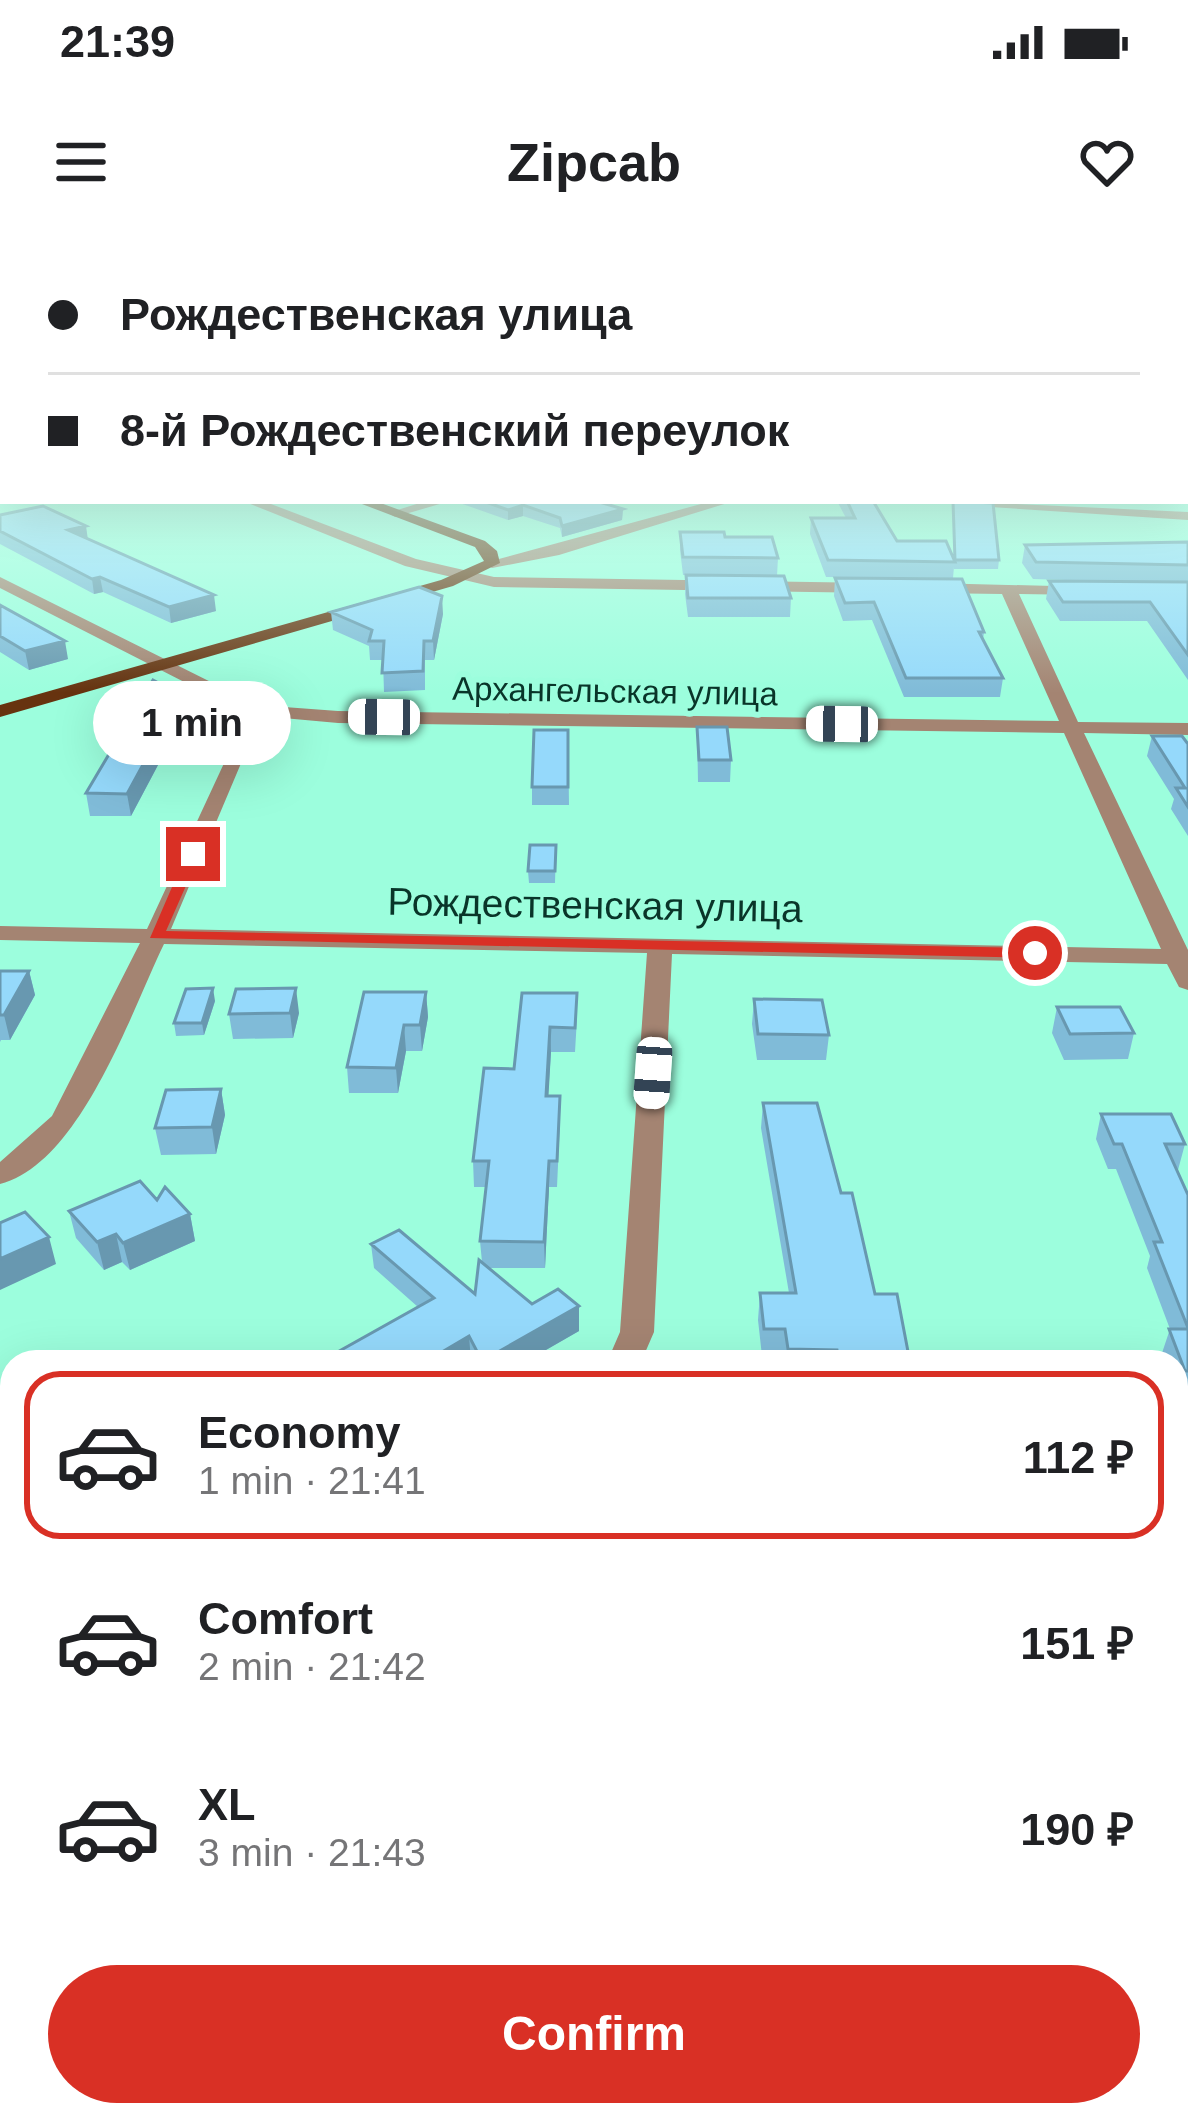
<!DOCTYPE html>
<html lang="en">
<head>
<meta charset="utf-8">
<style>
	:root { --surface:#fff; --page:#f6f6f6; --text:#202124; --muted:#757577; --line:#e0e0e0; --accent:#d93025 }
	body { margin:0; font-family:Arial,sans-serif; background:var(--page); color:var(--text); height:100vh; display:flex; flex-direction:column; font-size:45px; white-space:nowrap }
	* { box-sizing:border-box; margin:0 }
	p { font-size:39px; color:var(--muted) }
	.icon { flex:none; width:66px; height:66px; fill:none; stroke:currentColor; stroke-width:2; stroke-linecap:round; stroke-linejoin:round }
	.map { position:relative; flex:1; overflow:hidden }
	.side { position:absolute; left:0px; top:1110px; width:1188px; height:777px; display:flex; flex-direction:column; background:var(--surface); border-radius:36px 36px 0 0; box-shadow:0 12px 48px #0002 }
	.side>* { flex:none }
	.banner { position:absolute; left:0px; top:0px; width:1188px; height:264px; box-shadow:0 12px 48px #0002; display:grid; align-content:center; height:264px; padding:0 48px; background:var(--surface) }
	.end { position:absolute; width:54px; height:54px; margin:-27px; border:15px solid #d93025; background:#fff; box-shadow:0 0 0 6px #fff }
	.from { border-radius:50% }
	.bubble { position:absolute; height:84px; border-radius:42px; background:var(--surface); box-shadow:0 12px 48px #0002; font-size:39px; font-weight:700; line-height:84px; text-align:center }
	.car { position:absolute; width:36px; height:72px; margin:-36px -18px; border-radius:15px; box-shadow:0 0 9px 3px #0007; background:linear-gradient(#fff 24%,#345 0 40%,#fff 0 76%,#345 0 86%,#fff 0) }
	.banner b { display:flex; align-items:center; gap:42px; height:114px; font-size:45px }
	.banner b+b { border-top:3px solid var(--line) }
	.banner i { width:30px; height:30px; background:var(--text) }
	ul { padding:21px 0 0; list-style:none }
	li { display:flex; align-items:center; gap:36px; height:168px; margin:0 24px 18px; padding:0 24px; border:6px solid transparent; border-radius:36px }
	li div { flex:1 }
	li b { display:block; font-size:45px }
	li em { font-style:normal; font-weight:700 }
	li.selected { border-color:var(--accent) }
	li>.icon { width:108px; height:108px; stroke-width:1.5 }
	.button { display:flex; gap:24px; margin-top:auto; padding:24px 48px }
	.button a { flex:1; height:138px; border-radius:72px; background:var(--accent); color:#fff; font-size:48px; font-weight:700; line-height:138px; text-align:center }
	.status { display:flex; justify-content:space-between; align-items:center; height:84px; padding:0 60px; background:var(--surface); direction:ltr }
	.status svg { height:33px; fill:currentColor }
	header { display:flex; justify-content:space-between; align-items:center; height:156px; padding:0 48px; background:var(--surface); font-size:54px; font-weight:700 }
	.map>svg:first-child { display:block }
</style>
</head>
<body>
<div class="status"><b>21:39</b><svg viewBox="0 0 49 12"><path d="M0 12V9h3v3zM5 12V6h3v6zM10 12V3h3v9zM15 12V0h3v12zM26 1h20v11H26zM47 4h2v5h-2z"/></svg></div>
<header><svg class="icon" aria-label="menu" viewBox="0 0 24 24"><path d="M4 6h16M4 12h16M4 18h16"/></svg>Zipcab<svg class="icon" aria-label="heart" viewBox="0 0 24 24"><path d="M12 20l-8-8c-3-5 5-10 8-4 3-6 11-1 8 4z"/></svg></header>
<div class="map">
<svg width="1188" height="1886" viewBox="0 0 1188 1886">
	<rect width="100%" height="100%" fill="#9cfedd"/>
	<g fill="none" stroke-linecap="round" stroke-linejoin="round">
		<!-- minor -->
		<path fill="#a48472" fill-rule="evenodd" d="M3,195V203L0,204V196Z
			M1185,223H1188V231H1185Z
			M243,261H263L416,319L494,337L876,343L884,348L876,353L494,347L405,326Z
			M426,261H450L395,277L388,273Z
			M712,261H734L559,315L492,328L484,323Z
			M952,261L1188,272V280L959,265Z
			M0,337L257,465L338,471L1059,481L1002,354L930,353L922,348L930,343L1092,347V353L1086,355L1019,354L1078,482L1188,483V495L1084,493L1188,710V750L1179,747L1167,724L672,714L654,1092L641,1122H607L620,1092L647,713L164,704C131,772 80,924 0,944V922L52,876L140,703L0,700V686L147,689L239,491L243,472L0,348ZM261,476L338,483L1064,493L1161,709L171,689Z
			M12,1524V1567L0,1572V1529Z"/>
		<!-- major -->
		<path fill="#67330f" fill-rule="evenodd" d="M354,261H375L485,301L497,311L500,323L453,346L0,477V465L441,340L484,321L475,307Z"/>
	</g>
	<!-- wall -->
	<path fill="#80bbd8" d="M454,261H596L623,269L622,280L562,297L560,288L523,276L508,280Z
		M837,261H873L897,301L954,319L953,261L999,320L998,329H954V327L953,338L826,337L810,294L811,278H846Z
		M0,275L88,299L216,371L171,383L103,352L94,354L0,304Z
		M680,292L725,297L778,318L777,336L683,335L680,310Z
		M1188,302V440L1147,381H1060L1046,359L1049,341L1132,342L1033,339L1022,323L1025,305Z
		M686,335L791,358L790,377H688L685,354Z
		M835,338L984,392L983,400L1003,438L1000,457H904L872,380L843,381L834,356Z
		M0,365L68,419L29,430L0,412Z
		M331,372L443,374L434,420H425V450L384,452L383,420H370L369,406L333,390Z
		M181,455L184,476L131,576H90L86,553Z
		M697,487L731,520L730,542H698Z
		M568,490L569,565H532V547Z
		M1152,496L1188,504V596L1171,569L1174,559L1147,516Z
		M556,605L555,643H529L528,631Z
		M0,731H29L35,755L10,800H1L0,802Z
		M426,752L428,777L422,811H406L398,853H349L347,827Z
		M522,753L577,778L575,812H551L548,856L560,881L557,947H549L545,1028H489L532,1064L579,1066V1091L525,1122H335L334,1114L418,1067L374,1028L371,1004L475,1054L482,1022L480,1001L486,947H474L473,921L514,829Z
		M754,759L829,795L826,820H757L752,784Z
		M215,761L204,795L176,796L174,783Z
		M1057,767L1134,793L1128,819L1064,820L1052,793Z
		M299,773L293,798L233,799L229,774Z
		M221,849L225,875L216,914L161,915L155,888Z
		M763,863L841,953L875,1054L910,1122H783V1116H762L758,1080L760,1053H789L761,888Z
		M1101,874L1185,904L1178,930H1177L1188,955V1158H1177L1176,1122H1164L1161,1116L1170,1089L1147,1028L1150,1016L1116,929H1108L1096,899Z
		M157,960L190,974L195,1001L130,1030L122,1022L104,1030L76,998L69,971Z
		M12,1291V1353L0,1339V1298Z
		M1188,1329V1491L1176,1481V1340Z
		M12,1671V1802L0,1783V1680Z
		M772,1875H816L806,1886H782Z"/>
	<!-- shaded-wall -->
	<path fill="#6898b0" d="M523,265V276L508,280V270Z
		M623,269L622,280L562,297V286Z
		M86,286L88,300L68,290Z
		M100,337L103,352L94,354L92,339Z
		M214,355L216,371L171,383L169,367Z
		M442,356L443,374L434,420L433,401Z
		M65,401L68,419L29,430L25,411Z
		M181,455L184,476L131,576L127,554Z
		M29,731L35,755L10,800L4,775Z
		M213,748L215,761L204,795L202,783Z
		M296,748L299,773L293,798L290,773Z
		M426,752L428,777L422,811L420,785Z
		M404,785L406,811L398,853L396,828Z
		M550,787L551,812L547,881L546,856Z
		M221,849L225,875L216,914L212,887Z
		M549,921V947L545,1028L544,1002Z
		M190,974L195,1001L130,1030L123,1003Z
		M116,994L122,1022L104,1030L97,1002Z
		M49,997L56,1024L0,1050V1019Z
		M579,1066V1091L525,1122H482Z
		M469,1096L471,1121L469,1122H425Z
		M799,1875H816L806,1886H797Z"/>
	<!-- building -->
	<path fill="#95d9fb" stroke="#6898b0" stroke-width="3" d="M483,261H596L623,269L562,286L560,278L523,265L508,270Z
		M847,261H873L897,301H946L955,322L828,320L811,278H855Z
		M953,261L993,263L999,320H955Z
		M43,266L86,286L68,290L214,355L169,367L100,337L92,339L0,291V275Z
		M680,292H724L725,297H772L778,318L683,317Z
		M1188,302V325L1036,322L1025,305Z
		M686,335L784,336L791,358H688Z
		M835,338L962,339L984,392H979L1003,438H906L874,362L845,363Z
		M1049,341L1188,342V415L1150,362H1063Z
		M419,347L442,356L433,401H424L423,431L382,433L384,401H369L372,390L331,372Z
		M0,365L65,401L25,411L0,396Z
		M153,440L181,455L127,554L86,553Z
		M697,487H727L731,520H699Z
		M534,490H568V547H532Z
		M1152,496H1182L1188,504V567L1176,548H1185Z
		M530,605H556L555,631H528Z
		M0,731H29L4,775H0Z
		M213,748L202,783H174L186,749Z
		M296,748L290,773L229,774L236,749Z
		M364,752H426L420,785H404L396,828L347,827Z
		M522,753H577L575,788L550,787L546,856H560L557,921H549L544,1002L480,1001L489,921H473L484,828L514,829Z
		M754,759L822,760L829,795L758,794Z
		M1057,767H1120L1134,793L1070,794Z
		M221,849L212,887L155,888L166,850Z
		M763,863H817L841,953H852L875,1054H897L910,1122H839L837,1110L788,1109L785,1089H764L760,1053H796Z
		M1101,874H1171L1185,904H1165L1188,955V1088L1154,1002H1162L1122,904H1114Z
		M140,941L157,960L165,947L190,974L123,1003L116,994L97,1002L69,971Z
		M25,972L49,997L0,1019V983Z
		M399,990L475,1054L479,1020L532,1064L558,1049L579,1066L482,1121L469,1096L425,1122H343L334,1114L434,1058L371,1004Z
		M1169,1089H1188V1131H1185Z
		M12,1291V1336L0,1322V1298Z
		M1188,1329V1386L1176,1377V1340Z
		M1188,1386V1454L1176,1445V1397Z
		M12,1671V1794L0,1775V1680Z"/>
	<!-- sky -->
	<linearGradient id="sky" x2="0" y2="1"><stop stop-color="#63b0c3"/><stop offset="0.42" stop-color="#d2fff0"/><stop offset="1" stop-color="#d2fff0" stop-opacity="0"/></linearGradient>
	<rect width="1188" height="453" fill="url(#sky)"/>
	<!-- route -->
	<path fill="#d93025" d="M188,610L200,614L166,691L1035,708L1043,713L1035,718L150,698Z"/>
	<g text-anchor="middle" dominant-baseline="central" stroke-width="12" stroke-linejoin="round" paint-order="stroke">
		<!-- far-street labels -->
		<g font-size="33" fill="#093529" stroke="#9cfedd">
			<text transform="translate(615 451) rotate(1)">Архангельская улица</text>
		</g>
		<!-- street labels -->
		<g font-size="39" fill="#093529" stroke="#9cfedd">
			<text transform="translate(595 665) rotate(1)">Рождественская улица</text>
		</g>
	</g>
</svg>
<i class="end from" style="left:1035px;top:713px"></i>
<i class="end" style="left:193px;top:614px"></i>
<div class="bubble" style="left:93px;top:441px;width:198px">1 min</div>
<i class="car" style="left:384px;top:477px;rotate:271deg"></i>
<i class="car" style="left:842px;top:484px;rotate:271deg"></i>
<i class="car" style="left:653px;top:833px;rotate:184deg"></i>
<div class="banner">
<b><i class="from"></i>Рождественская улица</b>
<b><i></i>8-й Рождественский переулок</b>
</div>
<section class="side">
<ul>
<li class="selected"><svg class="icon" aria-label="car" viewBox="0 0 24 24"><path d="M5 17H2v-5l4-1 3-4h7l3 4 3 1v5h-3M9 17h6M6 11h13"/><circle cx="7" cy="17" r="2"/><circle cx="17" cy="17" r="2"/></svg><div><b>Economy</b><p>1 min · 21:41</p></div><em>112 ₽</em></li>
<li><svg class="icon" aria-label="car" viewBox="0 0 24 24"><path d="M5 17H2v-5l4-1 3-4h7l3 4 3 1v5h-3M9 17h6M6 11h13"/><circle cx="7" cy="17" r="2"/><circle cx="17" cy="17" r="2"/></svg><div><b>Comfort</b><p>2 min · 21:42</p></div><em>151 ₽</em></li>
<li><svg class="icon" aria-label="car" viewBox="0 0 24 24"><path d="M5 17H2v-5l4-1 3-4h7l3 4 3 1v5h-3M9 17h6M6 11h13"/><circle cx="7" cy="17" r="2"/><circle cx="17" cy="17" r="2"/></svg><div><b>XL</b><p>3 min · 21:43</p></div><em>190 ₽</em></li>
</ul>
<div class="button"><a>Confirm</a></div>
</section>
</div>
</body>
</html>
